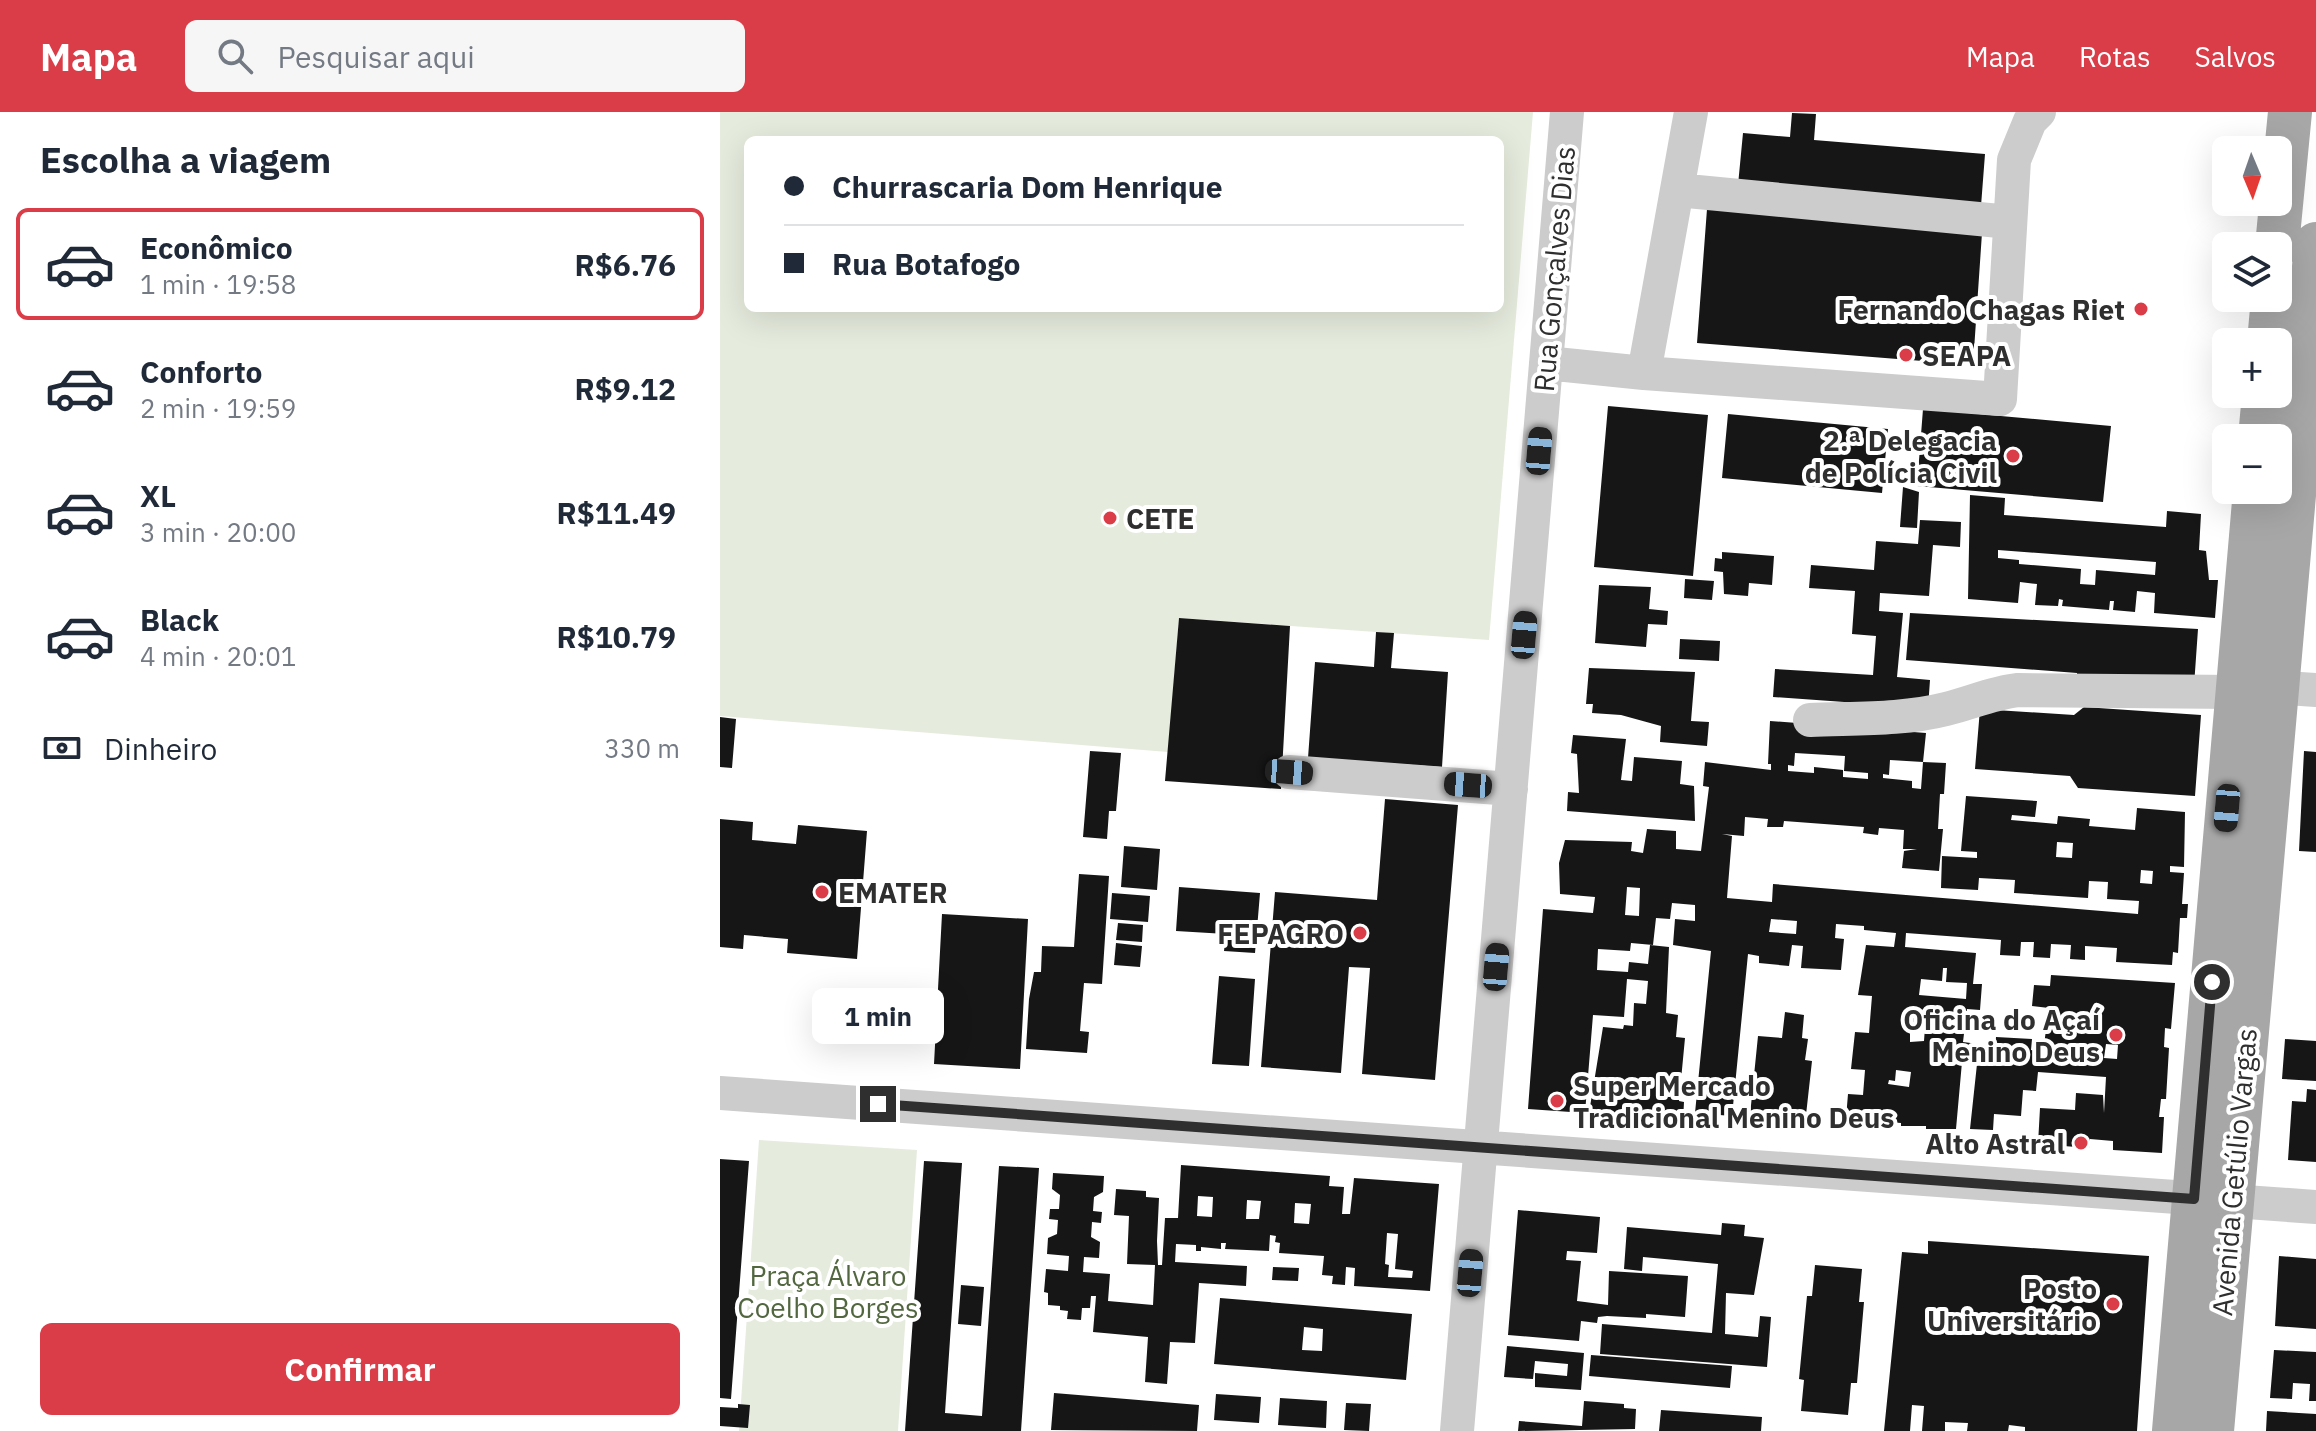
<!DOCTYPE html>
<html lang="pt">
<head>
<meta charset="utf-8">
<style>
	:root { --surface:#fff; --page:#f6f6f7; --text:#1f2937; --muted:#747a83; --line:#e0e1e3; --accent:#da3c48 }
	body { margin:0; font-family:"IBM Plex Sans",sans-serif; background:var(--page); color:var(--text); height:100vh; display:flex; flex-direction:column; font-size:30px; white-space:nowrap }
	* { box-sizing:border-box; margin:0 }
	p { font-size:26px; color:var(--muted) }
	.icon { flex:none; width:44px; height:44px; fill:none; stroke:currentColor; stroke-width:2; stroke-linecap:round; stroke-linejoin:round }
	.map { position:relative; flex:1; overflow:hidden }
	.panel { display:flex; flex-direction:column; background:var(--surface); width:720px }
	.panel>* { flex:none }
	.hud { position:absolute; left:24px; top:24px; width:760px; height:176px; border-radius:12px; box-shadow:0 8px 32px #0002; display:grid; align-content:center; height:176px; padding:0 40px; background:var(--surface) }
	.needle { width:52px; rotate:178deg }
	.controls { position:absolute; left:1492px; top:24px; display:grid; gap:16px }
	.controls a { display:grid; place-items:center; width:80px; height:80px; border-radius:12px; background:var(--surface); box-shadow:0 8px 32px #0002; font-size:40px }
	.end { position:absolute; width:36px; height:36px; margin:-18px; border:10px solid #2f2f2f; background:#fff; box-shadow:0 0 0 4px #fff }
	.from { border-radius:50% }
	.bubble { position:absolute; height:56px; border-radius:12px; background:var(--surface); box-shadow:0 8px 32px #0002; font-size:26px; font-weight:700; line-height:56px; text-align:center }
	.car { position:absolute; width:24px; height:48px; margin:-24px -12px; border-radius:10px; box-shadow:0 0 6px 2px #0007; background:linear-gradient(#222 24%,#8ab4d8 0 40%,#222 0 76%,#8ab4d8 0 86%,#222 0) }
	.hud b { display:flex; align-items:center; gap:28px; height:76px; font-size:30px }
	.hud b+b { border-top:2px solid var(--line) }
	.hud i { width:20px; height:20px; background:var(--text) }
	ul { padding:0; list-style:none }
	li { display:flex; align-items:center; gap:24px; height:112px; margin:0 16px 12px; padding:0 24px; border:4px solid transparent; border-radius:12px }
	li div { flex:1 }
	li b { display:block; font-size:30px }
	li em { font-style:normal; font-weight:700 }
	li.on { border-color:var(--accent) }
	li>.icon { width:72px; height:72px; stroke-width:1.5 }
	h2 { padding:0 40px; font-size:36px; line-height:96px }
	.pay { display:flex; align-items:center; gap:20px; height:88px; padding:0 40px; font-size:30px }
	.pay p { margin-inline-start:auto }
	.action { display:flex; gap:16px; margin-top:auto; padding:16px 40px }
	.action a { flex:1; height:92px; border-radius:12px; background:var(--accent); color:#fff; font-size:32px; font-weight:700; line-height:92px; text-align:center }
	header { display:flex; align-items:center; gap:48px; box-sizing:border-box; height:112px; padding:0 40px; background:var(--accent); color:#fff }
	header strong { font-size:38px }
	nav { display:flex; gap:44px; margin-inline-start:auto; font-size:28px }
	.search { width:560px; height:72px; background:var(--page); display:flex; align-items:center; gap:20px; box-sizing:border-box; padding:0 28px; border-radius:12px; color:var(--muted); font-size:30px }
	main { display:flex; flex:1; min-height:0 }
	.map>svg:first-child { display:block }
</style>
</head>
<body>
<header>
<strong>Mapa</strong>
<div class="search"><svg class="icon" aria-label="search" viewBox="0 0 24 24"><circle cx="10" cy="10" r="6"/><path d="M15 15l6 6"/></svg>Pesquisar aqui</div>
<nav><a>Mapa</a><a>Rotas</a><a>Salvos</a></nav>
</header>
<main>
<section class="panel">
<h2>Escolha a viagem</h2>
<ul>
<li class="on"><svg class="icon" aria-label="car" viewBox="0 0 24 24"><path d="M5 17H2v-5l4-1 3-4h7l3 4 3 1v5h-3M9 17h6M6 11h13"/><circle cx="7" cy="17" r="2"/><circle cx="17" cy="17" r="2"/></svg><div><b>Econômico</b><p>1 min · 19:58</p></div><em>R$6.76</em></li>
<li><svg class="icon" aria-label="car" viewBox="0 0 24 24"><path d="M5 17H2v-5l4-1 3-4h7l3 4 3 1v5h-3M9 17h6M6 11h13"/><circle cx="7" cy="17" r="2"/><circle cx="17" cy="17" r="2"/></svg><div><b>Conforto</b><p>2 min · 19:59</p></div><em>R$9.12</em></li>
<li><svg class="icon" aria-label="car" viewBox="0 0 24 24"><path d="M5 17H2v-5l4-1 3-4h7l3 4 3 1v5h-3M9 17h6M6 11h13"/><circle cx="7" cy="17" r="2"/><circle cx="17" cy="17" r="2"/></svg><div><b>XL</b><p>3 min · 20:00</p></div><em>R$11.49</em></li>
<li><svg class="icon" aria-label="car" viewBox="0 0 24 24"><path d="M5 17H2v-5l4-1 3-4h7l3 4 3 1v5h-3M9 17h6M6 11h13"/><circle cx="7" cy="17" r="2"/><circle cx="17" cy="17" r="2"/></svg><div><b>Black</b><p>4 min · 20:01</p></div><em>R$10.79</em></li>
</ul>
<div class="pay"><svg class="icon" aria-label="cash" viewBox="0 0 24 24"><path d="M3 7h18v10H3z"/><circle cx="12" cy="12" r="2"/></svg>Dinheiro<p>330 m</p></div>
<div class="action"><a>Confirmar</a></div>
</section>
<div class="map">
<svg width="1596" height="1319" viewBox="0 0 1596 1319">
	<rect width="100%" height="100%" fill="#fff"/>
	<!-- green -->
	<path fill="#e5ebdd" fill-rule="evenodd" d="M0,0H813L769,528L459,506L448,640L0,604ZM28,28H780V196H28Z
		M39,1028L197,1038L178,1319H19Z"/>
	<!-- building -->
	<path fill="#161616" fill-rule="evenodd" d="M1072,1L1096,2L1094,28L1265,42L1261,94L1018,73L1023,21L1070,25Z
		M987,97L1262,121L1253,253L977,231Z
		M888,294L988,303L973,464L874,455Z
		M1203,297L1391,314L1383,390L1197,374Z
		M1008,302L1168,317L1162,381L1002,366Z
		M1183,375L1199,380L1197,416L1180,415Z
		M1250,383L1285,386L1284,403L1446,415L1447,399L1481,402L1479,438L1486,439L1489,468H1498L1495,506L1434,501L1435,481L1417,479L1415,500L1393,498L1394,489H1390L1389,498L1342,494L1343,488L1339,487L1338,494L1315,493L1317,472L1300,470L1298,491L1248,487ZM1278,438L1436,450L1435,463L1376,458L1375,473L1360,472L1361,457L1299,452V448L1278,446Z
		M1200,408L1241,410L1240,435L1213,433L1209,484L1160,481L1159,499L1183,501L1177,565L1210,568L1208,596L1053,585L1055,557L1153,563L1156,524L1132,522L1135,479L1089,476L1091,453L1154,458L1156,429L1198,432Z
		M1002,440L1054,444L1052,473L1029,471L1028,484L1004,482L1003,460L994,459L995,446L1002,447Z
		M965,467L994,469L992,488L964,486Z
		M879,473L931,475L929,497L948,499L947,513L928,512L926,535L875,531Z
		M1190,501L1478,517L1474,574L1357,566V561L1186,548Z
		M459,506L570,514L561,677L445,669Z
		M656,520L674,521L671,556L728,560L722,655L588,646L595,550L654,555Z
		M960,527L1000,529L999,549L959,547Z
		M869,556L975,560L971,609L989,610L987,634L940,630L941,614L901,603L872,601L873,592H866Z
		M1364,595L1481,603L1475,684L1358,676L1350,664L1255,657L1260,597L1354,603Z
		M0,605L16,607L12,656L0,655Z
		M1050,609L1206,621L1203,650L1170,648L1169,663L1163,662V666L1192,669V676L1201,677L1203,650L1226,651L1224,682H1220L1218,717H1223L1219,759L1182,756L1184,739L1197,737H1183L1184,718L1159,716L1158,723L1143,721L1144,715L1064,709L1063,715H1047L1048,707L1025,705L1024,724L1002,722L1012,724L1007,786L1052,790L1053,772L1418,802L1419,789L1387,787L1388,770L1369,769L1368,786L1294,781L1295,768L1259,766L1258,778L1221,776L1222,744L1257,746V740L1241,739L1246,684L1317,689L1315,705L1292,703L1291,708L1337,712L1338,704L1370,707L1369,714L1415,718L1417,696L1465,700L1464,755L1450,754V760L1464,761L1462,792H1468L1467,806H1460L1458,841L1453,840L1452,853L1396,850L1397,836L1365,834V848L1350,847L1351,833L1331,832L1330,846L1313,845L1314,830H1301L1300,844L1280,843L1281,828L1186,821L1185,835L1256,841L1253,872H1262L1260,898L1247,897L1243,930L1258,932L1257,950L1274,952L1276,925L1312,927L1311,938L1323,940L1329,896L1312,894L1314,873L1330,874L1331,863L1455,871L1451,917L1445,916L1444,935L1449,936L1446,987H1441L1439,1005H1444L1442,1041L1393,1038V1029L1370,1027L1369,1036L1318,1032L1320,996L1355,998L1356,981L1383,983L1384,1001L1386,965L1318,960L1316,979L1303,978L1301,1004L1274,1002L1273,1018L1250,1017L1257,952L1242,950L1236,1017H1206V1014H1181V1011L1169,1010V1014L1126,1006L1128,982L1143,983L1145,958L1131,957L1135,920L1149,921L1152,884L1138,883L1146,833L1174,835L1176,821L1144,818V814L1116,812L1115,826L1124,827L1121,858L1081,856L1083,834L1072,833L1069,854L1039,851V844L1028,842L1012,1004L975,1001L991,839L953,833L955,807L975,809V793L952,791L950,807L936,806L933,833L911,831L910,839L878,837L877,858L908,860L909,850L928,852L930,833L949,835L946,901L958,903L956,925L965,926L959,989L964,990L963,1009L869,1001L883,915L903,917L904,913L913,914L914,891L926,892L928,869L907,867L904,905L873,903L865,1001L808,997L823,797L873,801L875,785L840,782L839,751L845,728L912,730L911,739L923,741L927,717L956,719V737L981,739L989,675L983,674L985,650L1051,658V652H1048ZM1075,641L1125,644L1124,659L1148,661V667L1123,665V658L1094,655V661L1068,659V653L1074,654ZM1337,730L1353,731L1352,746L1336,745ZM1421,758L1433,759L1432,772L1420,771ZM907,775L920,776L919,804L905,803ZM1051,807L1077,809L1076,822L1049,820ZM1223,856H1227L1226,870L1247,871L1246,887L1199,883L1201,867L1222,869ZM1190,914L1205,915L1204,929L1190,930ZM1386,932L1398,933L1397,947L1384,946ZM1176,958L1191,960L1189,975L1168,972L1169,968L1175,969Z
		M853,623L906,627L901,668L912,669L914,645L962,649L960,672L974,674L975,709L847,699L848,680L859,681L857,642L851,641Z
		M370,639L401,641L396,699H389L387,727L363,725Z
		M1584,639L1596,640V740L1579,739Z
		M665,687L738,693L715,968L642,962L650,856L629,855L621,961L541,955L555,780L657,788Z
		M0,707L33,710L32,728L76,732L78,713L147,719L137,847L67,841L68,827L24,823L23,837L0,835Z
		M404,734L440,737L437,778L401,775Z
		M359,762L389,764L382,872L364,871L360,919L369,920L367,941L306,937L309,887L314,860H321L322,834L354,835Z
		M459,775L540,781L535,841L504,839L506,822L456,819Z
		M392,781L430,784L428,810L390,807Z
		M222,802L308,807L300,957L214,952Z
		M398,811L423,813L422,830L396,828Z
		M396,831L422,834L420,855L394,853Z
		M499,864L535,867L529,954L492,952Z
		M1065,900L1084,903L1082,926L1088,927L1085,948L1092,949L1085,1012L1079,1011V1018L1029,1013L1038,924L1062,926Z
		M1565,927L1596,929V969L1562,967Z
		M1587,977L1596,978V1050L1568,1048L1572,989L1586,990Z
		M0,1047L29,1049L11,1287L0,1286Z
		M204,1049L242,1051L225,1301L262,1304L279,1054L319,1056L301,1319H185Z
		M461,1053L610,1064L609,1074L624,1075L622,1102H630L634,1066L719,1072L710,1179L634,1174L635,1156L626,1155L625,1173L612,1172L613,1164L602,1163L604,1144L559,1141L560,1131L555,1130L556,1124L550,1123L549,1139L505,1137L506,1131H501V1137L481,1135V1139H476V1133L456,1132L455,1150L527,1154L526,1174L479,1171L475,1231L450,1230L447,1272L425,1270L428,1225L373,1220L376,1184H371L370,1196H362L361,1208L347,1207L348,1199L340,1198V1194L328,1193V1181L324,1180L326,1157L348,1159L349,1144L327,1142L328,1126L337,1122L338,1108L329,1107L330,1097H339L340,1083L332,1077L333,1061L384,1064L383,1080L374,1085L373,1099L382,1100L381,1111L372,1110L371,1125L380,1130L379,1146L364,1145L363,1160L390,1162L388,1189L433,1193L435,1153L407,1152L409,1104L394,1103L396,1077L426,1079V1085L439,1086L437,1129L438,1153H442L445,1106H458ZM478,1084L493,1085L492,1105L477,1104ZM527,1088L541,1089L539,1107H526ZM575,1091L591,1092L589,1112L574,1111ZM667,1121L678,1122L675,1157L693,1159L692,1166L668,1165L669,1153L665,1152Z
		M798,1098L880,1105L877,1141L847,1139L846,1148L861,1149L857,1189L888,1193L889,1159L968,1164L965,1205L926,1202V1206L887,1204L878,1205L877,1211L861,1209L859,1229L788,1223Z
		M1002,1111L1025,1113L1024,1124L1044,1126L1034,1183L1006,1181L1005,1222L1038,1225L1040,1204L1051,1205L1047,1255L880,1242L882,1212L992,1221L998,1152L923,1145L922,1159L904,1157L907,1115L1001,1123Z
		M1208,1129L1429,1144L1417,1319H1305V1315L1289,1313L1288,1319H1247L1248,1311L1225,1310V1319H1202L1204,1294L1192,1293L1190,1319H1164L1182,1140L1208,1142Z
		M1559,1144L1596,1147V1217L1555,1214Z
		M1095,1153L1142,1157L1139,1190H1144L1137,1271H1131L1128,1303L1081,1299L1084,1268L1079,1267L1087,1184H1092Z
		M553,1155L579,1156L578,1169L552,1168Z
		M241,1173L264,1175L261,1214L238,1212Z
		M500,1186L692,1202L686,1268L494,1252ZM584,1215L603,1217L602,1239L582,1238Z
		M787,1234L864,1241L861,1278L815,1275V1261L847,1264L848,1252L815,1249L813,1267L784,1265Z
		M1554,1238L1596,1240V1289H1589L1590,1272L1573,1271L1572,1287L1550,1286Z
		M871,1243L1012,1254L1010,1276L869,1264Z
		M334,1281L479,1293L477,1319L331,1318Z
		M496,1282L541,1285L539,1311L494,1308Z
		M560,1286L607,1289L606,1316L558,1313Z
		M864,1289L904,1292V1296L916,1297L915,1317L798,1319L799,1309L862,1314Z
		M626,1291L651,1292L649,1319L624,1318Z
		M18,1292L30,1293L28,1316L0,1314V1295L18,1296Z
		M941,1298L1042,1305L1041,1319H939Z
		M1547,1299L1596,1302V1319H1546Z"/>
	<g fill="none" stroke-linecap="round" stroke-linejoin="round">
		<!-- minor -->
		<path stroke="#ccc" stroke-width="34" d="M971,0L924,261L1280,287L1294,48L1310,9L1319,0
			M957,78L1290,110
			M826,251L924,261
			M1534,574L1596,578
			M1090,608C1134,606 1183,608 1226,597C1251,591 1272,581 1298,578L1517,580
			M569,660L791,677
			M0,981L1596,1095
			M737,1319L847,0"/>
		<!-- major -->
		<path stroke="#a7a7a7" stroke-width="44" d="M1557,134L1570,0
			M1549,230L1553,186
			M1540,326L1544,282
			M1454,1319L1535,378
			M1492,1319L1596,132"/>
	</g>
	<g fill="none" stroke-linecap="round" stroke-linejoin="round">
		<!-- route -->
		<path stroke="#2f2f2f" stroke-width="10" d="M158,992L1474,1087L1492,870"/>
	</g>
	<!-- markers -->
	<g fill="#da3c48" stroke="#fff" stroke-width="3">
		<circle cx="1421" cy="197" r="8"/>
		<circle cx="1186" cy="243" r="8"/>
		<circle cx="1293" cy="344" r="8"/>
		<circle cx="390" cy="406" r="8"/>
		<circle cx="102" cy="780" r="8"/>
		<circle cx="640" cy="821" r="8"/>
		<circle cx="1396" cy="923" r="8"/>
		<circle cx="837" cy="989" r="8"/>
		<circle cx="1361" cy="1031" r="8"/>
		<circle cx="1393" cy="1192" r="8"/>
	</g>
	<g text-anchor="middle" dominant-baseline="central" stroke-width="8" stroke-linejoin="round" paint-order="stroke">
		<!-- street labels -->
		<g font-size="28" fill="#2f2f2f" stroke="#fff">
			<text transform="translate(834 157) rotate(-85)">Rua Gonçalves Dias</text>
			<text transform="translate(1514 1060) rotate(-85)">Avenida Getúlio Vargas</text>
		</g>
		<!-- poi labels -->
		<g font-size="28" font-weight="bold" fill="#2f2f2f" stroke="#fff" text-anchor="end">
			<text x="1405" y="197">Fernando Chagas Riet</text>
			<text x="1202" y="243" text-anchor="start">SEAPA</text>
			<text x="1277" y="328">2.ª Delegacia<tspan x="1277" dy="32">de Polícia Civil</tspan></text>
			<text x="406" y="406" text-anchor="start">CETE</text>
			<text x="118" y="780" text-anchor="start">EMATER</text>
			<text x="624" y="821">FEPAGRO</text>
			<text x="1380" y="907">Oficina do Açaí<tspan x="1380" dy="32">Menino Deus</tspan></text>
			<text x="853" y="973" text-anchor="start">Super Mercado<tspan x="853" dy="32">Tradicional Menino Deus</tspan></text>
			<text x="1345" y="1031">Alto Astral</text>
			<text x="1377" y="1176">Posto<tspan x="1377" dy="32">Universitário</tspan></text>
		</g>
		<!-- park labels -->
		<g font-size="28" fill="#52673f" stroke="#fff">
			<text x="108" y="1163">Praça Álvaro<tspan x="108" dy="32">Coelho Borges</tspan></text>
		</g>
	</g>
</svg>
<div class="controls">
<a><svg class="needle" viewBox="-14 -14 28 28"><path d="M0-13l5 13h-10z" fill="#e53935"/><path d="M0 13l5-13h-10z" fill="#747a83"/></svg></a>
<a><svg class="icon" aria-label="layers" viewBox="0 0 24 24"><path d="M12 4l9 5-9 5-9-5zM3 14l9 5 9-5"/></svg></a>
<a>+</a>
<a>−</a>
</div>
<i class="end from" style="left:1492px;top:870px"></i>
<i class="end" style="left:158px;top:992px"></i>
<div class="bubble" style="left:92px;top:876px;width:132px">1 min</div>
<i class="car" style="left:819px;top:339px;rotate:5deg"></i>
<i class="car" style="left:804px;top:523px;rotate:5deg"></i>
<i class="car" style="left:569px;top:660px;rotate:94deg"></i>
<i class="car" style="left:748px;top:673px;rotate:274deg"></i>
<i class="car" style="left:1507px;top:696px;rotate:185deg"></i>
<i class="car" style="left:776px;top:855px;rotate:5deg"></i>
<i class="car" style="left:750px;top:1161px;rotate:5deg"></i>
<div class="hud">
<b><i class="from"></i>Churrascaria Dom Henrique</b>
<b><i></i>Rua Botafogo</b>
</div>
</div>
</main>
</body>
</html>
